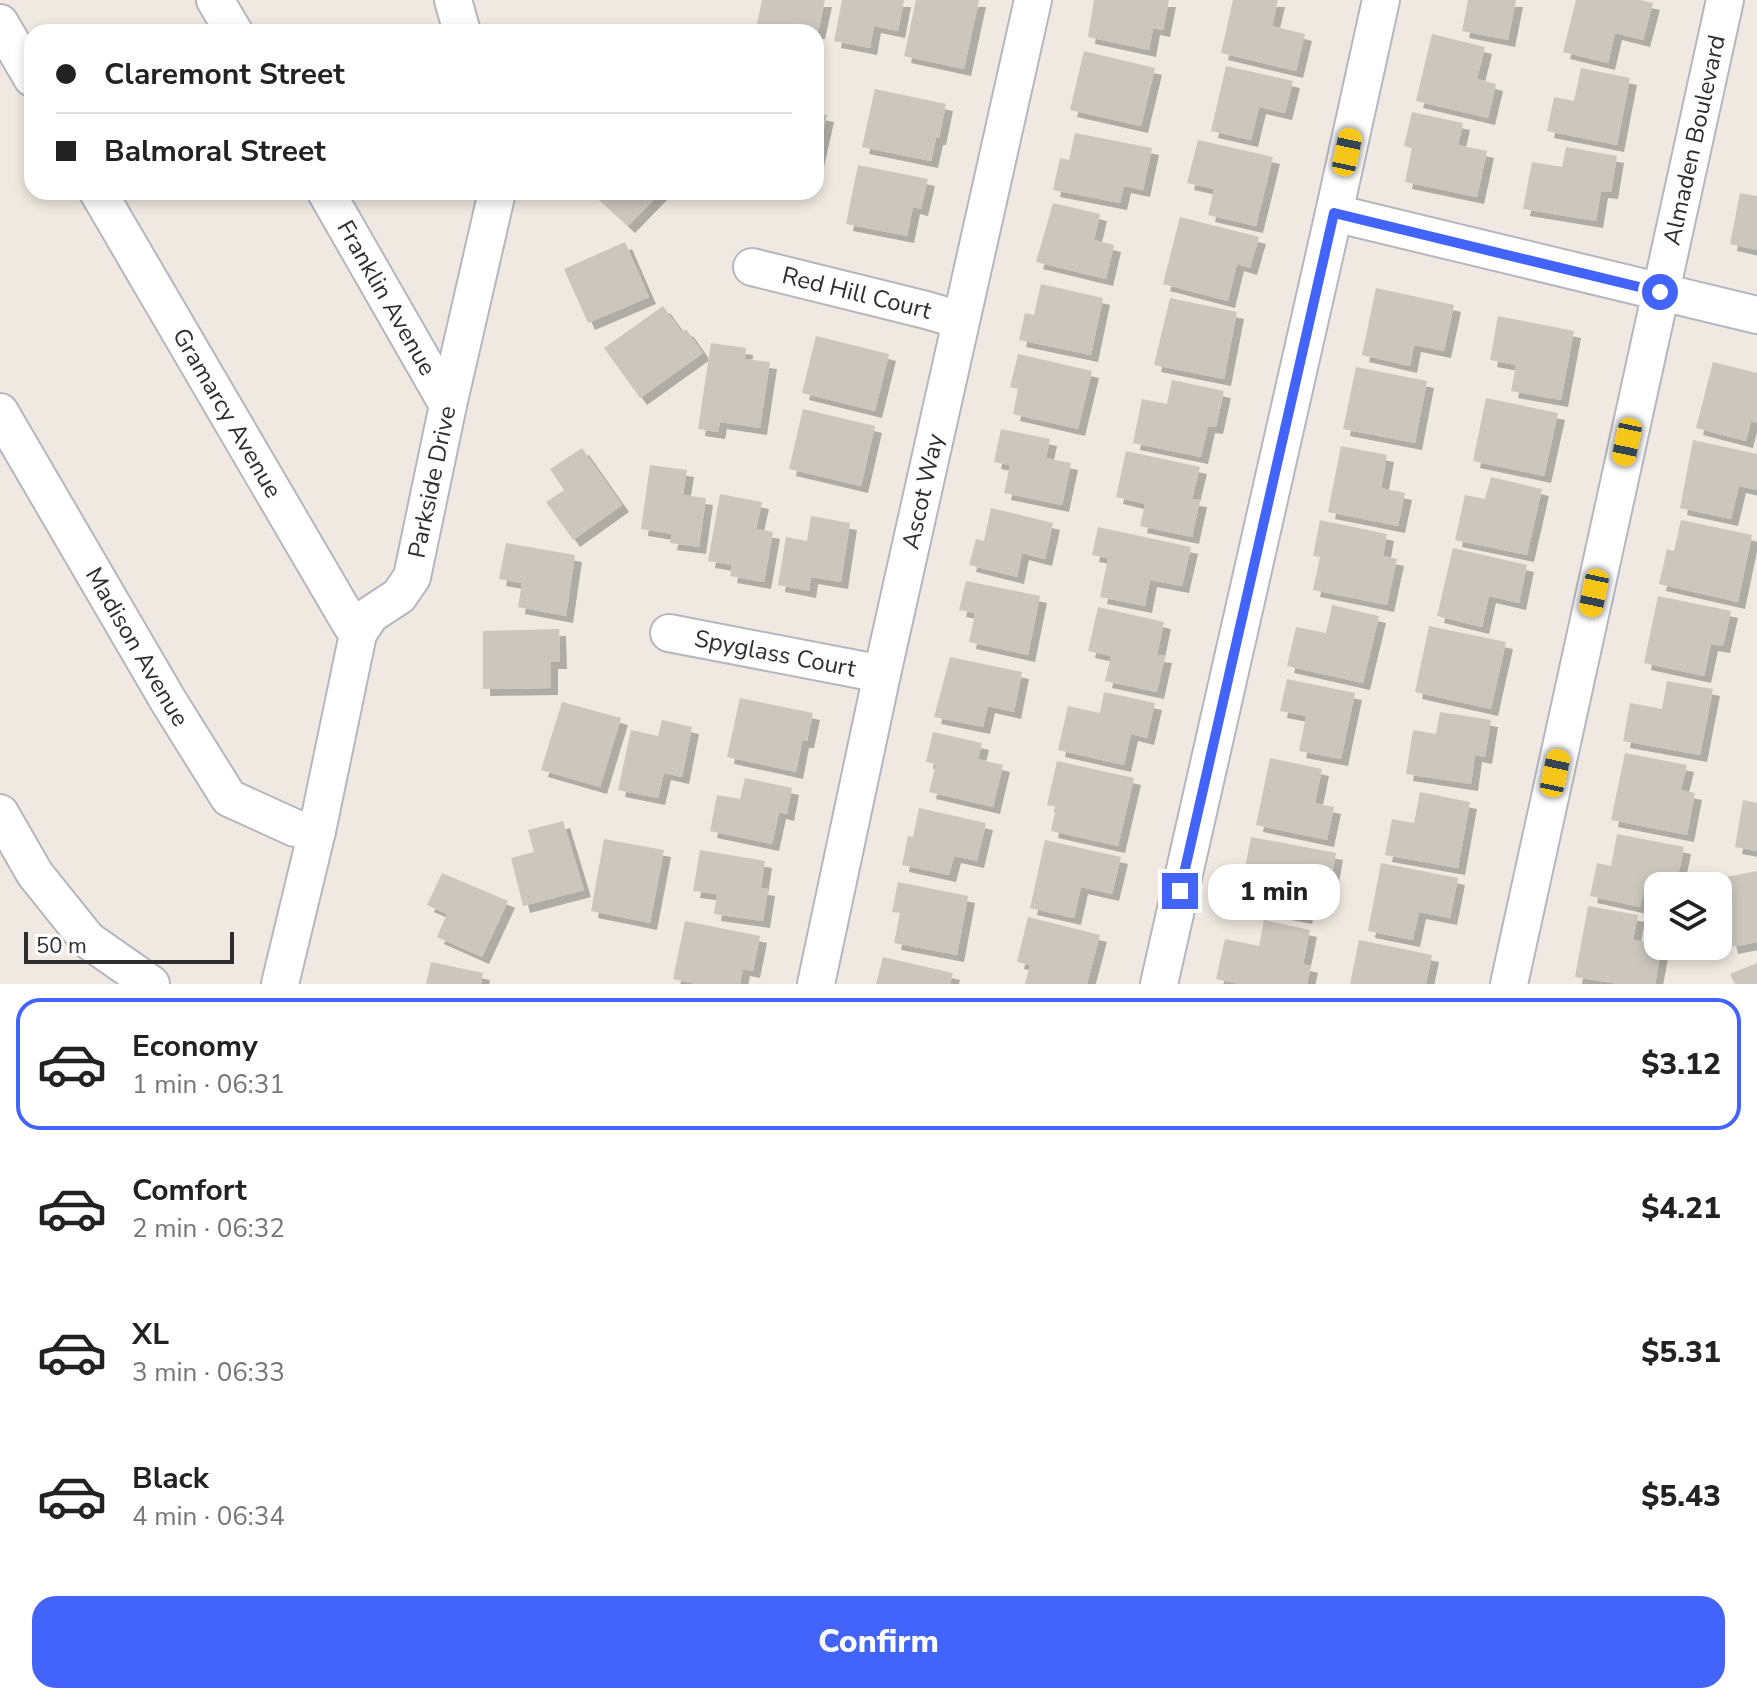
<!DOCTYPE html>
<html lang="en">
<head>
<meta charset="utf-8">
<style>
	:root { --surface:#fff; --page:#f2f2f2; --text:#222; --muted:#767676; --line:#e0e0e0; --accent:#4264fb }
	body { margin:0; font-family:"Nunito Sans",sans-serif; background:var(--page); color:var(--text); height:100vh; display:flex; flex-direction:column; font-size:30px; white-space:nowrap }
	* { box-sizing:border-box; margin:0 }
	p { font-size:26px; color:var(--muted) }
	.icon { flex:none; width:44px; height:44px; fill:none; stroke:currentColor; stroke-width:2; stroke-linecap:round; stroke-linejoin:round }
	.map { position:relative; height:984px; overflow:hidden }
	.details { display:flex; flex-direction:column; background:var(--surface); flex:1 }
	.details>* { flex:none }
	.hud { position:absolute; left:24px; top:24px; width:800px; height:176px; border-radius:24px; box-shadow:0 4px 12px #0003; display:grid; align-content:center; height:176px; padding:0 32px; background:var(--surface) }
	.controls { position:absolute; left:1644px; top:872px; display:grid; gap:16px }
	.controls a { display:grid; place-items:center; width:88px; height:88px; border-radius:16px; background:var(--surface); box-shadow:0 4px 12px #0003; font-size:40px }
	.scale { position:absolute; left:24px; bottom:20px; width:210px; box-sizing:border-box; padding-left:8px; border:4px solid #2e2e2e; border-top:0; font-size:22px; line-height:28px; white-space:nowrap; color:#2e2e2e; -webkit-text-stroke:6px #fff; paint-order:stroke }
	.end { position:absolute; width:36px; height:36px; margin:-18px; border:10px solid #4264fb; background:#fff; box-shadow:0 0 0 4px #fff }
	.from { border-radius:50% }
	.bubble { position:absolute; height:56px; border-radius:24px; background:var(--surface); box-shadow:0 4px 12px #0003; font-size:26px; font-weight:800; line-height:56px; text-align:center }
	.car { position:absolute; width:24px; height:48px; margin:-24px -12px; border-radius:10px; box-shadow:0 0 6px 2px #0007; background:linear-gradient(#f5c518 24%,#345 0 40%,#f5c518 0 76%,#345 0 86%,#f5c518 0) }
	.hud b { display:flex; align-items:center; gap:28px; height:76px; font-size:30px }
	.hud b+b { border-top:2px solid var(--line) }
	.hud i { width:20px; height:20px; background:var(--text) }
	ul { padding:14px 0 0; list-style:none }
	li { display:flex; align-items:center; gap:24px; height:132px; margin:0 16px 12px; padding:0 16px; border:4px solid transparent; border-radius:24px }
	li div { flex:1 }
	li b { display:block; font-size:30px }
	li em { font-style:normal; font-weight:800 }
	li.active { border-color:var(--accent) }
	li>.icon { width:72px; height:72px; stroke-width:1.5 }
	.primary-button { display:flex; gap:16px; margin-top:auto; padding:16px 32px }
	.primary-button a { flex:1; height:92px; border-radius:24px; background:var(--accent); color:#fff; font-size:32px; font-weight:800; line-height:92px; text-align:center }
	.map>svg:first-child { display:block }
</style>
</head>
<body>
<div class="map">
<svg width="1757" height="984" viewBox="0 0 1757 984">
	<defs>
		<filter id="shadow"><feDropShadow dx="7" dy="7" stdDeviation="0" flood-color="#0004"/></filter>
	</defs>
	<rect width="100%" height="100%" fill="#efe9e1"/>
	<!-- building -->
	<path fill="#cbc7bf" filter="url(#shadow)" d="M762,0H825L818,32H794L757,24Z
		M842,0H904L898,31L874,26L870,48L834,41Z
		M916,0H979L964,69L904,56Z
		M1094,0H1169L1163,30L1153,28L1149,50L1088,37Z
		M1233,0H1278L1272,26L1305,34L1296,71L1221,53Z
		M1468,0H1516L1508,40L1462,31Z
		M1576,0H1640L1653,3L1643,40L1615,33L1608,63L1563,52Z
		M1432,34L1485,47L1477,79L1496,84L1488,118L1416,101Z
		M1084,51L1155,68L1141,126L1070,110Z
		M1226,66L1293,81L1285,113L1259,107L1251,140L1211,131Z
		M1581,68L1630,78L1617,145L1547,131L1554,97L1574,101Z
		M875,89L946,104L939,138H936L931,161L862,147Z
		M1412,112L1463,123L1458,145L1487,151L1477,197L1405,182L1412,148L1404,146Z
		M816,113L827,115L817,160H816Z
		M1075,133L1152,148L1143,190L1124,186L1120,203L1053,190L1060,158L1069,160Z
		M1198,140L1273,157L1256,226L1208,215L1214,189L1187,183Z
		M1566,147L1617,156L1611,192L1601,191L1596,221L1523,209L1532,162L1562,167Z
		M858,165L928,179L921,209L913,207L907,236L846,224Z
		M591,192H661L628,226Z
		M1740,193L1757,196V250L1730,244Z
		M1053,203L1100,214L1094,240L1114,245L1106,279L1036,262Z
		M1180,217L1259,237L1250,268L1237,264L1228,301L1163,284Z
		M625,242L649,297L588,323L564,269Z
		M1041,284L1103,298L1091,355L1019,340L1025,313L1034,315Z
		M1376,288L1454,305L1444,351L1414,345L1410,366L1362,355Z
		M1170,298L1237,312L1224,379L1154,365Z
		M663,306L682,332L686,329L703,353L640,398L604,348Z
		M1498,316L1574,331L1561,400L1511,391L1516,365L1490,360Z
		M816,336L889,354L875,411L802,393Z
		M711,343L746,348L745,359L770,362L760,428L720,422L718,432L698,429Z
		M1018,354L1092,371L1078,429L1013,414L1018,389L1010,387Z
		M1713,362L1757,373V423L1751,421L1746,441L1696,428Z
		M1356,367L1427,381L1415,443L1343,429Z
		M1172,380L1224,391L1216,427L1208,426L1201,457L1133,443L1142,399L1167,404Z
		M1486,398L1558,413L1544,476L1473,461Z
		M803,409L875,426L861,486L789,469Z
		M1001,429L1050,439L1046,458L1071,463L1062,505L1004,493L1010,465L994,462Z
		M1693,440L1757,454V490L1739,486L1731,519L1680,508Z
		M1341,446L1387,455L1381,488L1405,493L1398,526L1328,512Z
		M582,448L622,505L573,540L546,502L564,490L550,469Z
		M1126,451L1200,467L1192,499L1200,500L1192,537L1140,526L1145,504L1116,497Z
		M650,465L687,470L683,495L706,498L699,547L670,543L672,534L641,529Z
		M1491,477L1542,489L1527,555L1455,540L1465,495L1485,499Z
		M720,494L762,502L756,529L773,532L764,582L730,576L732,565L708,561Z
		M991,508L1053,523L1045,559L1022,553L1017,577L969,565L976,539L984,541Z
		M811,516L850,523L841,582L811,577L809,591L778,585L786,537L807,541Z
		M1320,520L1387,534L1383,556L1397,559L1387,605L1313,590L1320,557L1313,556Z
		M1681,520L1752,535L1738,602L1659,584L1667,549L1674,551Z
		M1098,527L1191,547L1182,586L1150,580L1145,606L1100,597L1108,558L1092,555Z
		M506,543L575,555L566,616L518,607L522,583L499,579Z
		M1453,548L1527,565L1519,603L1489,596L1482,627L1437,616Z
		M966,581L1040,596L1028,655L969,642L975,613L959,610Z
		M1658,596L1731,611L1723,646L1711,644L1704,676L1644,663Z
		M1332,605L1379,616L1363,683L1287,666L1296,627L1326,633Z
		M1098,607L1164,622L1157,655L1165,656L1157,692L1105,681L1111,656L1088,651Z
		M1429,626L1506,642L1491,709L1415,692Z
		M559,629L560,662H551V688L483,689V631Z
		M950,657L1022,672L1014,712L988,706L983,727L934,717Z
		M1287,679L1355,693L1341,759L1299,751L1306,716L1280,711Z
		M1667,681L1713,689L1700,755L1623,741L1630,703L1662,709Z
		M1104,692L1155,703L1147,738L1131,734L1124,765L1058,750L1068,706L1100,713Z
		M740,698L813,713L807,741H802L796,772L727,757Z
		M562,702L621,718L600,787L541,770Z
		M1440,712L1491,720L1485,757L1475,755L1471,784L1406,774L1413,730L1436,734Z
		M662,720L692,727L682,777L664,773L658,798L618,790L631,730L658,736Z
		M933,732L982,743L978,759L1003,765L993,807L929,792L936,764L926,762Z
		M1625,753L1687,765L1681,790L1695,793L1687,835L1611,820Z
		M1270,758L1322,769L1315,803L1334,807L1327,840L1256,825Z
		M1057,761L1134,778L1118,846L1051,831L1056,807L1047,805Z
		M745,778L792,788L787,814L779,812L772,844L710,831L717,795L740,799Z
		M1420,792L1470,802L1458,868L1385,855L1392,819L1414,823Z
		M1743,800L1757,803V851L1735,847Z
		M919,808L986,823L977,861L954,856L949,875L902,865L908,836L913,837Z
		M563,821L584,890L523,906L511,858L534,852L528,830Z
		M1617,834L1684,847L1676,886H1662L1646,883L1640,907L1590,896L1597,863L1611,866Z
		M1251,837L1336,853L1330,886L1312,883L1305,917L1264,909L1271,872L1245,868Z
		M604,839L664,850L650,923L591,911Z
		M1045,840L1121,857L1112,894L1081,887L1074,918L1030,908Z
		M700,850L765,861L761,888L768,889L763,921L714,914L717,894L693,891Z
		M1381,863L1458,878L1450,918L1419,912L1413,940L1368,931Z
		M1757,871V942L1731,947L1716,879Z
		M442,873L508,901L482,957L437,937L447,914L427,905Z
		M898,882L968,896L957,955L894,943L900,913L892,912Z
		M1588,906L1638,915L1633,940L1658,944V946H1662L1655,984H1619L1575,977Z
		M1028,917L1100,935L1087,984H1025L1030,965L1017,962Z
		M1264,920L1310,930L1303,964L1311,966L1307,984H1239L1216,979L1225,939L1259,946Z
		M685,921L760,936L753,971L743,969L740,984H696L673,979Z
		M1359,940L1432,955L1426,984H1350Z
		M883,957L953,973L950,984H876Z
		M431,962L483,973L481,984H426Z
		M1757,963V984H1735L1730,974Z"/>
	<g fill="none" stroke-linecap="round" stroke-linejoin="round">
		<defs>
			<g id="minor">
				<path d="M215,0L234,32"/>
				<path d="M453,0L462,32"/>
				<path d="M0,23L32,78"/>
				<path id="s1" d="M98,192L350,623L358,634"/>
				<path id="s2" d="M326,192L448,405"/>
				<path d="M1334,213L1757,315"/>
				<path id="s3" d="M752,267L926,310L960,320"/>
				<path id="s4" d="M0,412L169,702L229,798L295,828L317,831"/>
				<path id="s5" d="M669,633L882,674"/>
				<path d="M0,813L35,874L88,940L151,984"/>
				<path id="s6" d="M280,984L317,831L358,634L370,615L399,596L412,577L448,405L497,192"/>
				<path id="s7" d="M816,984L882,674L1033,0"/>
				<path d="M1159,984L1334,213L1381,0"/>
				<path id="s8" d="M1509,984L1725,0"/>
			</g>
		</defs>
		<!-- minor casing -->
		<use href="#minor" stroke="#b4b7c1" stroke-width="40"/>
		<!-- minor -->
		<use href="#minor" stroke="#fff" stroke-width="36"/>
	</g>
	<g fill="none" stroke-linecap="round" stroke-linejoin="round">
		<!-- route -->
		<path stroke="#4264fb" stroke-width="10" d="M1180,891L1334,213L1660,292"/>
	</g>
	<g text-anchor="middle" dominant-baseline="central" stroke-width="7" stroke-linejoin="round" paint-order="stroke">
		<!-- street labels -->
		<g font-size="24" fill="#2e2e2e" stroke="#fff">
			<text stroke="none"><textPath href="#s8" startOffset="864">Almaden Boulevard</textPath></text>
			<text stroke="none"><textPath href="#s3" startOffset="108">Red Hill Court</textPath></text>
			<text stroke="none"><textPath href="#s2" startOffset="122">Franklin Avenue</textPath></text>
			<text stroke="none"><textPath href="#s1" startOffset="256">Gramarcy Avenue</textPath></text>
			<text stroke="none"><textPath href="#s6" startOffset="536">Parkside Drive</textPath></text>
			<text stroke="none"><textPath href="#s7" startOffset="504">Ascot Way</textPath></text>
			<text stroke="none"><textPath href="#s4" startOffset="272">Madison Avenue</textPath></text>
			<text stroke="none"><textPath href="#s5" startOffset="108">Spyglass Court</textPath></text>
		</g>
	</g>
</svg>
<div class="controls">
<a><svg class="icon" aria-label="layers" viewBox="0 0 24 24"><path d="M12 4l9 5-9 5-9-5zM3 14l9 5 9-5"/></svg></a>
</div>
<div class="scale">50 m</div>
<i class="end from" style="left:1660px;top:292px"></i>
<i class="end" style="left:1180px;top:891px"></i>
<div class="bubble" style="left:1208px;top:864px;width:132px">1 min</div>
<i class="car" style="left:1347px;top:152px;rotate:12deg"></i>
<i class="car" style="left:1627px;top:442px;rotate:192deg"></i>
<i class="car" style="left:1594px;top:593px;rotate:192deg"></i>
<i class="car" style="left:1555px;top:773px;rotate:12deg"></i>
<div class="hud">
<b><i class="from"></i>Claremont Street</b>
<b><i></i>Balmoral Street</b>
</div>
</div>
<section class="details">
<ul>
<li class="active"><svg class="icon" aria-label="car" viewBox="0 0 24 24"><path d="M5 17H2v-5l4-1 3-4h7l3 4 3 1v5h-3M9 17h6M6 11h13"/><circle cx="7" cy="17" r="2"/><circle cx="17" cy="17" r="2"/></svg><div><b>Economy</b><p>1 min · 06:31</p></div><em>$3.12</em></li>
<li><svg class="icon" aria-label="car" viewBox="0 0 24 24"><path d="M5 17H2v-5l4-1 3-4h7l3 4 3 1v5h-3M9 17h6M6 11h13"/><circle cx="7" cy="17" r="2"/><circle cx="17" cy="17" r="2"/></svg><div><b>Comfort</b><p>2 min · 06:32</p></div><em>$4.21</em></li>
<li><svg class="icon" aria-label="car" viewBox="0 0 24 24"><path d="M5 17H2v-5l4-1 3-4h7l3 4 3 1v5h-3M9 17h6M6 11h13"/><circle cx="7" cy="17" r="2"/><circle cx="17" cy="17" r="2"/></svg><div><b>XL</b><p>3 min · 06:33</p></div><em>$5.31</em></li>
<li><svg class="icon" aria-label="car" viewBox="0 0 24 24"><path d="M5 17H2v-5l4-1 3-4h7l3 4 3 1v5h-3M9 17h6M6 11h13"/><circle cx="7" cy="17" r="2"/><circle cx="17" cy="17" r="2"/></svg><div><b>Black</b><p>4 min · 06:34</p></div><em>$5.43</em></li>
</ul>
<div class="primary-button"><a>Confirm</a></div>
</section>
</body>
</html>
